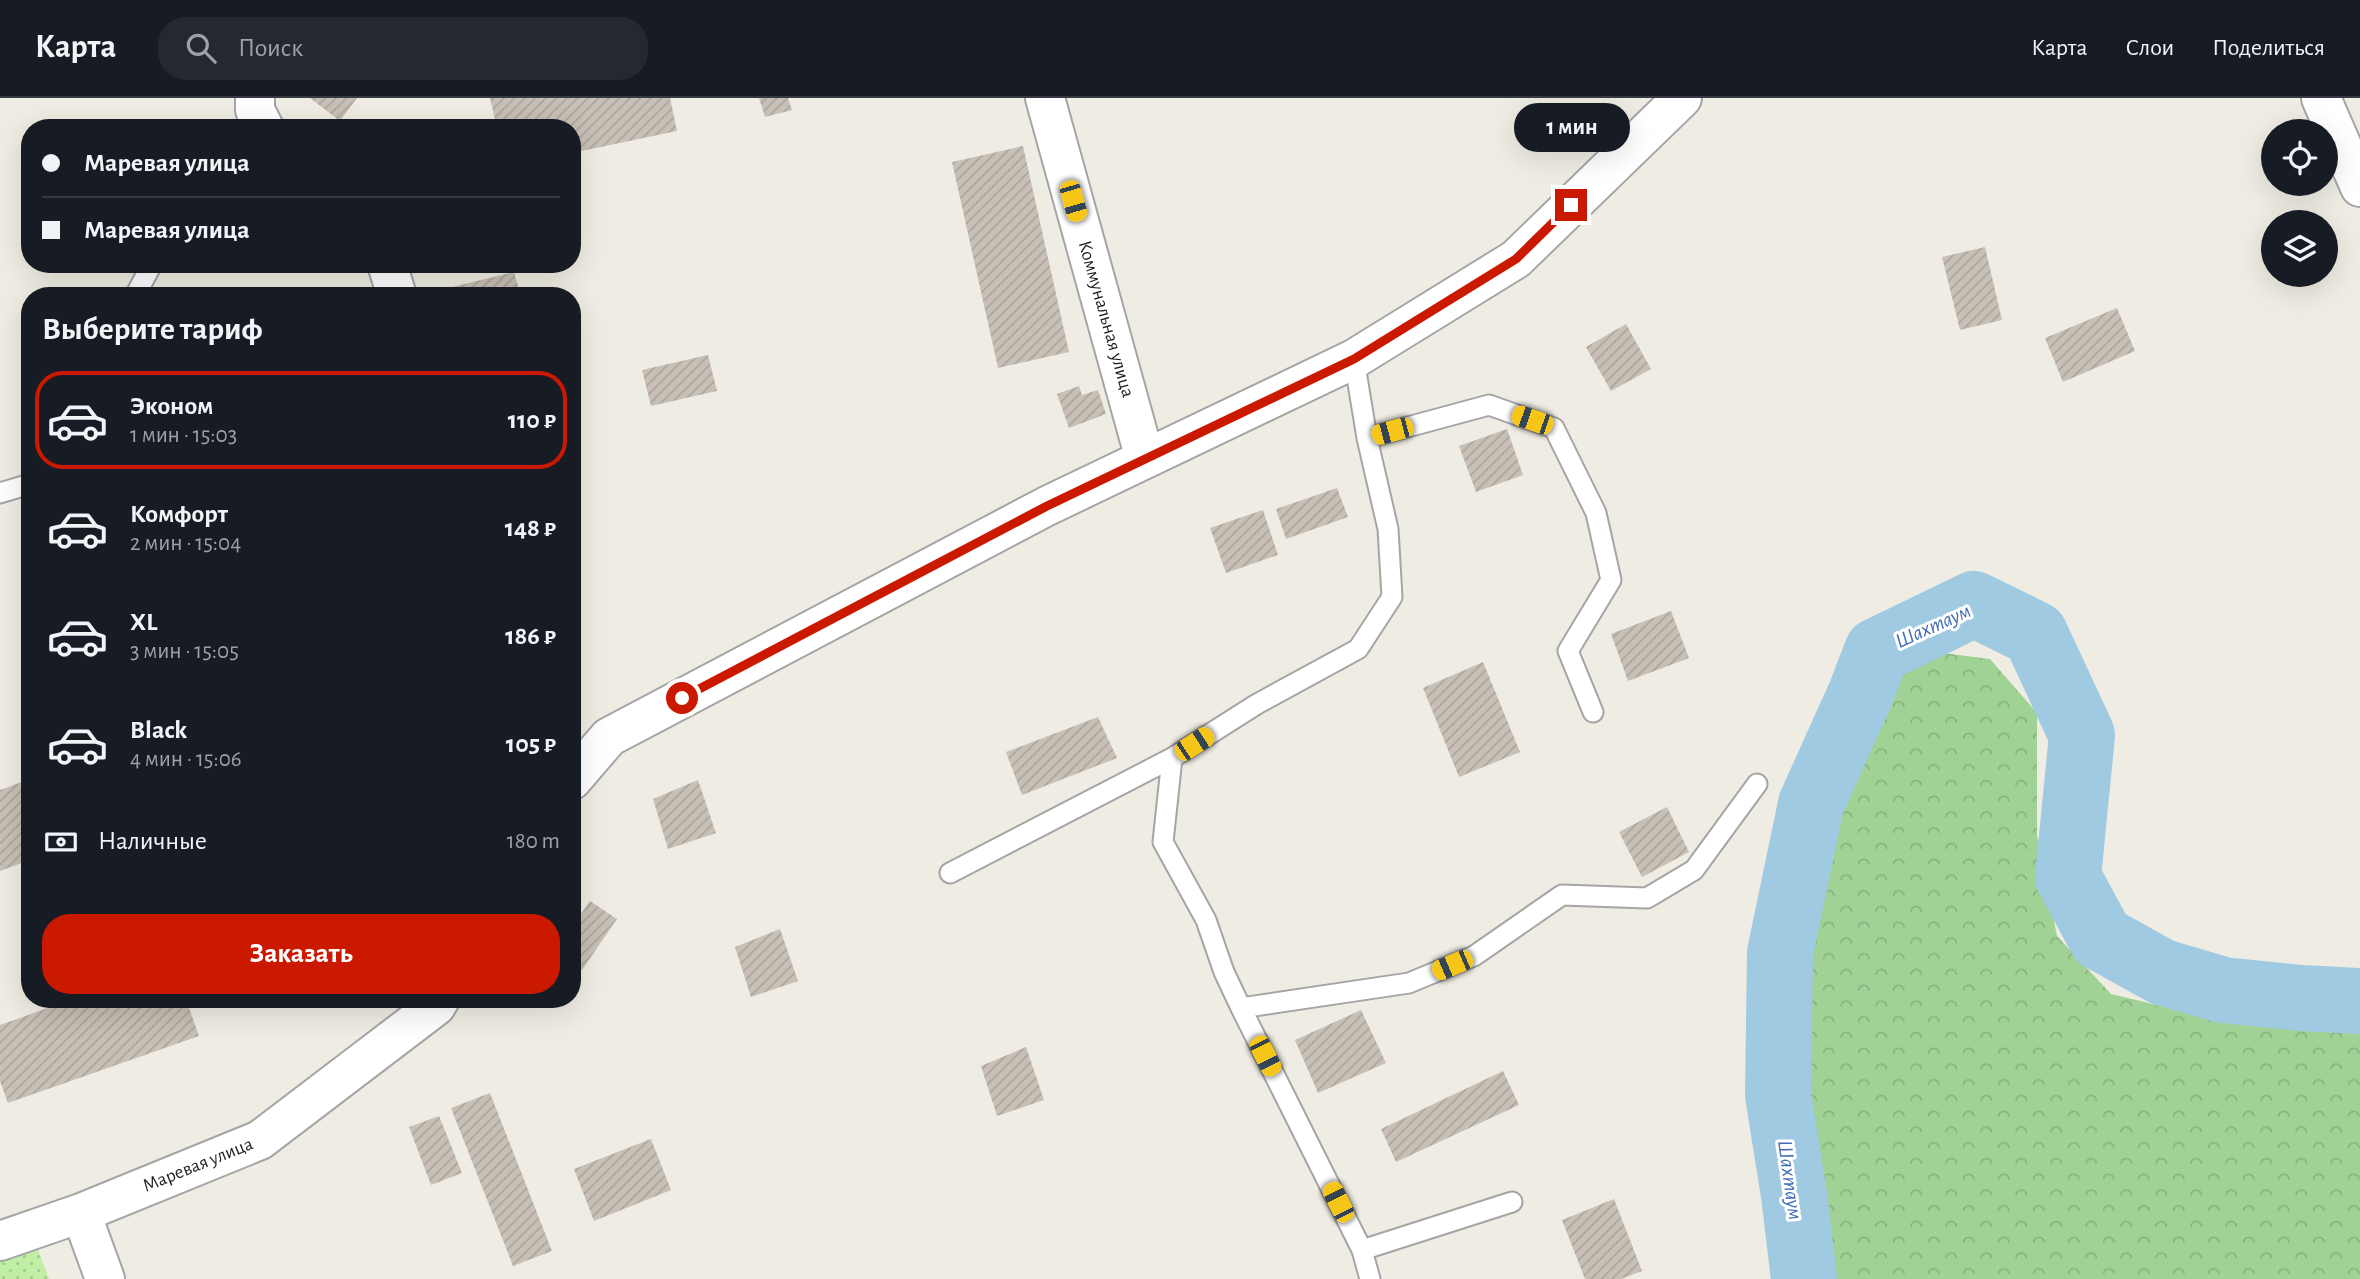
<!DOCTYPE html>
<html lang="ru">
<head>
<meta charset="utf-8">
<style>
	:root { --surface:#171b24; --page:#242831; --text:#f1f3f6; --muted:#9ea1a6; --line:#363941; --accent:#cb1900 }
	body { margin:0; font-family:"Alegreya Sans",sans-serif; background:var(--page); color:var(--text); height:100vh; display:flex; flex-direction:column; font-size:26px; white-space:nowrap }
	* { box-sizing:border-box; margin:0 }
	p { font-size:23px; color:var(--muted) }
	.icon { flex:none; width:38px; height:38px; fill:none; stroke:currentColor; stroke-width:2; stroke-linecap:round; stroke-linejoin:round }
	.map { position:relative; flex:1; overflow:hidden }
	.side { position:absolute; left:21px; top:189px; width:560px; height:721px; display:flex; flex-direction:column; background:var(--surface); border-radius:28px; box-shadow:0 7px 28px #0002 }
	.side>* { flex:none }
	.top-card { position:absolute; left:21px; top:21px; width:560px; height:154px; border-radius:28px; box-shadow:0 7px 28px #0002; display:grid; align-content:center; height:154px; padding:0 21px; background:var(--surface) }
	.controls { position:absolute; left:2261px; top:21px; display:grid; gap:14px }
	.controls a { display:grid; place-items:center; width:77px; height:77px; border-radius:50%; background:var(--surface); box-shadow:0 7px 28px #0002; font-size:35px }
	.end { position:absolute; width:32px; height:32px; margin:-16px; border:9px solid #cb1900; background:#fff; box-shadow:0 0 0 4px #fff }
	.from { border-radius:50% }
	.bubble { position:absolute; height:49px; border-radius:24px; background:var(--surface); box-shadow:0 7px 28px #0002; font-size:23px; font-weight:700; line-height:49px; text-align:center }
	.car { position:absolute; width:21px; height:42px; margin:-21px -10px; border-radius:9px; box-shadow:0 0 5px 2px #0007; background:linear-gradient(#f5c518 24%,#345 0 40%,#f5c518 0 76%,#345 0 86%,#f5c518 0) }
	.top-card b { display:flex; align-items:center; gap:24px; height:66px; font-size:26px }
	.top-card b+b { border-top:2px solid var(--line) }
	.top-card i { width:18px; height:18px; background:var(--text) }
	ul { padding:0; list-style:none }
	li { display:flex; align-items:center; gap:21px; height:98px; margin:0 14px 10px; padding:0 7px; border:4px solid transparent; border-radius:28px }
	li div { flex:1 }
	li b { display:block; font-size:26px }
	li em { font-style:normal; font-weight:700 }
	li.on { border-color:var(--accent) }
	li>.icon { width:63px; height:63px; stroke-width:1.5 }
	h2 { padding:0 21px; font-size:32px; line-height:84px }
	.pay { display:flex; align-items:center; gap:18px; height:77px; padding:0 21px; font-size:26px }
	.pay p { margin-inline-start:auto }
	.action { display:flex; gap:14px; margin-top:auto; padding:14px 21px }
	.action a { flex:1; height:80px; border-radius:28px; background:var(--accent); color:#fff; font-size:28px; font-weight:700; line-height:80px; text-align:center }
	header { display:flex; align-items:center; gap:42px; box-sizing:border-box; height:98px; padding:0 35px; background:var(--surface); border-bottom:2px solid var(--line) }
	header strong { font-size:33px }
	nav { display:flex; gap:38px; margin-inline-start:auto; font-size:24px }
	.search { width:490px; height:63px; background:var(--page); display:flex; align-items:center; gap:18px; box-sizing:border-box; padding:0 24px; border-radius:28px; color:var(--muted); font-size:26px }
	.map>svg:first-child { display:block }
</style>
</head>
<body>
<header>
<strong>Карта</strong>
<div class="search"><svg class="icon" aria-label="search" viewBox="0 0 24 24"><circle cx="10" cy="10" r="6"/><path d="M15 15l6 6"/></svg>Поиск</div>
<nav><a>Карта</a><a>Слои</a><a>Поделиться</a></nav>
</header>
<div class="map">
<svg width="2360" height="1181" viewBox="0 0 2360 1181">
	<defs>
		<pattern id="grass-dots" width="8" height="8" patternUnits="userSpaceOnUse" patternTransform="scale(1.75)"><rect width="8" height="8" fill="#bfeea4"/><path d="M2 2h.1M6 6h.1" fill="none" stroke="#a4cc8d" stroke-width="1.8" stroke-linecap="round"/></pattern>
		<pattern id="forest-crowns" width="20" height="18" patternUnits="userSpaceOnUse" patternTransform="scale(1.75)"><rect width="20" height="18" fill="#9fd294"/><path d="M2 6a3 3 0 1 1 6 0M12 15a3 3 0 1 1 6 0" fill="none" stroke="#88b47f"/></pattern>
		<pattern id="building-hatch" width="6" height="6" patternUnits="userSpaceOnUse" patternTransform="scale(1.75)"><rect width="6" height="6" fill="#c8c0b6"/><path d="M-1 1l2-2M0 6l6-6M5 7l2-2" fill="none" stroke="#aba59c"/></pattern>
	</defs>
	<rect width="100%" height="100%" fill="#efede3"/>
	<!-- grass -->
	<path fill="url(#grass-dots)" d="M37,1149L49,1181H0V1162Z"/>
	<!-- forest -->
	<path fill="url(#forest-crowns)" d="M1920,552L1990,561L2037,615V737L2057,838L2111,896L2208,919L2354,924L2360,922V1181H1832L1818,1104L1798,903L1833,717L1881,590Z"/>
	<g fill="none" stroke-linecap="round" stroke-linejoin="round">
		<!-- river -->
		<path stroke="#a0cae1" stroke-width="66" d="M1804,1181L1794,1097L1778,997L1780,855L1811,706L1861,595L1877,553L1974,506L2035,536L2082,637L2068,779L2101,840L2162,874L2223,892L2301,900L2360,903"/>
	</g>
	<!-- building -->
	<path fill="url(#building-hatch)" d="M310,0H357L340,23Z
		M490,0H670L677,33L572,55V30H497Z
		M759,0H788L792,12L765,19Z
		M1023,48L1069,254L998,270L952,64Z
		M1985,149L2002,222L1960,232L1942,159Z
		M514,174L521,198H450L448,190Z
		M2117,210L2135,253L2063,284L2045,240Z
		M1626,226L1651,271L1611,293L1586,249Z
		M708,257L717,293L651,308L642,272Z
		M1079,288L1082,297L1098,292L1106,316L1069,330L1057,296Z
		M1507,331L1523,377L1476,394L1459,348Z
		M1337,390L1348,419L1286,441L1276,411Z
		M1263,412L1278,457L1226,475L1210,430Z
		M1671,513L1689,560L1628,583L1611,536Z
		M1483,564L1520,654L1459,679L1423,590Z
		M1098,619L1117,660L1022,697L1006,654Z
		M30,681V762L0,773V692Z
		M698,682L716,735L668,751L653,701Z
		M1667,709L1689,754L1642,779L1619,734Z
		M590,803L617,821L582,872L572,865V829Z
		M780,831L798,883L751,899L735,849Z
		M73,901H186L199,938L8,1005L0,983V927Z
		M1361,912L1386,965L1318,995L1295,942Z
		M1026,949L1044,1002L997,1018L981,968Z
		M1503,973L1519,1007L1396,1064L1381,1031Z
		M490,995L552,1153L513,1168L451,1010Z
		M439,1018L462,1075L431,1087L409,1029Z
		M651,1041L671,1092L594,1123L574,1071Z
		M1614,1101L1642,1173L1621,1181H1585L1562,1122Z"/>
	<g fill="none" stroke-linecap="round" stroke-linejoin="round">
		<defs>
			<path id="service" d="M135,198L152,166
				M1354,261L1367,340L1388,431L1392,499L1358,551L1257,606L1172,660L1163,744L1206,822L1224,874L1241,910L1409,885L1474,858L1562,797L1647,800L1694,772L1757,686
				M1367,340L1489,307L1554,330L1596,415L1611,482L1568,553L1593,614
				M0,395L30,386
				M950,775L1172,660
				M1241,910L1362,1152L1370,1181
				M1362,1152L1512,1104"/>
			<path id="minor" d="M255,0V12L264,30
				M1045,0L1145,361
				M2321,0L2360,89
				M387,166L397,198
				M572,682L609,639L1047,408L1354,261L1516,161L1682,0
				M81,1115L105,1181
				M0,1143L81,1115L260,1042L436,908L440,901"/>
		</defs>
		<!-- service casing -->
		<use href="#service" stroke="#a5a5a5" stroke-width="23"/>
		<!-- minor casing -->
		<use href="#minor" stroke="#a5a5a5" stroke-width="42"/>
		<!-- service -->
		<use href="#service" stroke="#fff" stroke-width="19"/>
		<!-- minor -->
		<use href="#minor" stroke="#fff" stroke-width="38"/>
	</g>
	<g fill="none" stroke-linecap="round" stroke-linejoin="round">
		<!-- route -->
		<path stroke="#cb1900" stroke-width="9" d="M682,600L1047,408L1354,261L1516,161L1571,107"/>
	</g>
	<g text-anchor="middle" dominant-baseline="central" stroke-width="6" stroke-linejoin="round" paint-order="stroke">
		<!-- street labels -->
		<g font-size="19" fill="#1e1e1e" stroke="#fff">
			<text transform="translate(1106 221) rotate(74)">Коммунальная улица</text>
			<text transform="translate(198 1067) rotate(-22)">Маревая улица</text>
		</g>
		<!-- water labels -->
		<g font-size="21" font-style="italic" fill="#436db4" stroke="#fff">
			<text transform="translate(1933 528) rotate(-24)">Шахтаум</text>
			<text transform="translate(1790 1082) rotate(82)">Шахтаум</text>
		</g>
	</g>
</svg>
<div class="controls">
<a><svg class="icon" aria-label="locate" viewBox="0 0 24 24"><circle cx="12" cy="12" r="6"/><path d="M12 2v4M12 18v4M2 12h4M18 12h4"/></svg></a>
<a><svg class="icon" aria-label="layers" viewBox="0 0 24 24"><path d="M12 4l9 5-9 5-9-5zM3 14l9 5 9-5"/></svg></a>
</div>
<i class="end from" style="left:682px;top:600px"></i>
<i class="end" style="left:1571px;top:107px"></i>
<div class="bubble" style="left:1514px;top:5px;width:116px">1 мин</div>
<i class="car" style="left:1073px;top:103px;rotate:164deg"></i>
<i class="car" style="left:1532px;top:322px;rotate:289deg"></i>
<i class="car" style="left:1392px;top:333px;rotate:255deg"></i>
<i class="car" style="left:1194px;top:646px;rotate:57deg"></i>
<i class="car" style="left:1452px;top:867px;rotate:247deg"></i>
<i class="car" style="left:1265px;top:958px;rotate:153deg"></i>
<i class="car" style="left:1338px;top:1104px;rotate:333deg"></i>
<div class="top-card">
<b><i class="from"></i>Маревая улица</b>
<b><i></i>Маревая улица</b>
</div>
<section class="side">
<h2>Выберите тариф</h2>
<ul>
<li class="on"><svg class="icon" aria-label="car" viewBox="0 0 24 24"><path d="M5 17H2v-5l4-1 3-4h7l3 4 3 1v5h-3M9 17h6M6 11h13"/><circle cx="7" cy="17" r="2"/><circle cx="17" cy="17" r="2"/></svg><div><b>Эконом</b><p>1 мин · 15:03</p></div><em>110 ₽</em></li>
<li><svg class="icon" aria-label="car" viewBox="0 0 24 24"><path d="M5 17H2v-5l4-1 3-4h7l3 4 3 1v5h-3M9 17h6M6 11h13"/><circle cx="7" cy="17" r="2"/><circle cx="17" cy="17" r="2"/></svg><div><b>Комфорт</b><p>2 мин · 15:04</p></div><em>148 ₽</em></li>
<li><svg class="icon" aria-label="car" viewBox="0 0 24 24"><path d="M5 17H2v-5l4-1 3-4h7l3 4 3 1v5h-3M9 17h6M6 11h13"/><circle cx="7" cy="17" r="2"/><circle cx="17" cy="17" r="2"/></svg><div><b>XL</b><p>3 мин · 15:05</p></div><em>186 ₽</em></li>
<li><svg class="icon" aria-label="car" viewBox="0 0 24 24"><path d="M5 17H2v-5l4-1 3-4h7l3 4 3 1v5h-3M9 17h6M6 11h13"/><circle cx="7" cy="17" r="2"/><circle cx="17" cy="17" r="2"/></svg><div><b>Black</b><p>4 мин · 15:06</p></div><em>105 ₽</em></li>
</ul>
<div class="pay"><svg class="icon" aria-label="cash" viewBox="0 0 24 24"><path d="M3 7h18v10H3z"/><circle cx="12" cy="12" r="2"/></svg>Наличные<p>180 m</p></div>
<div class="action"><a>Заказать</a></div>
</section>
</div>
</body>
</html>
